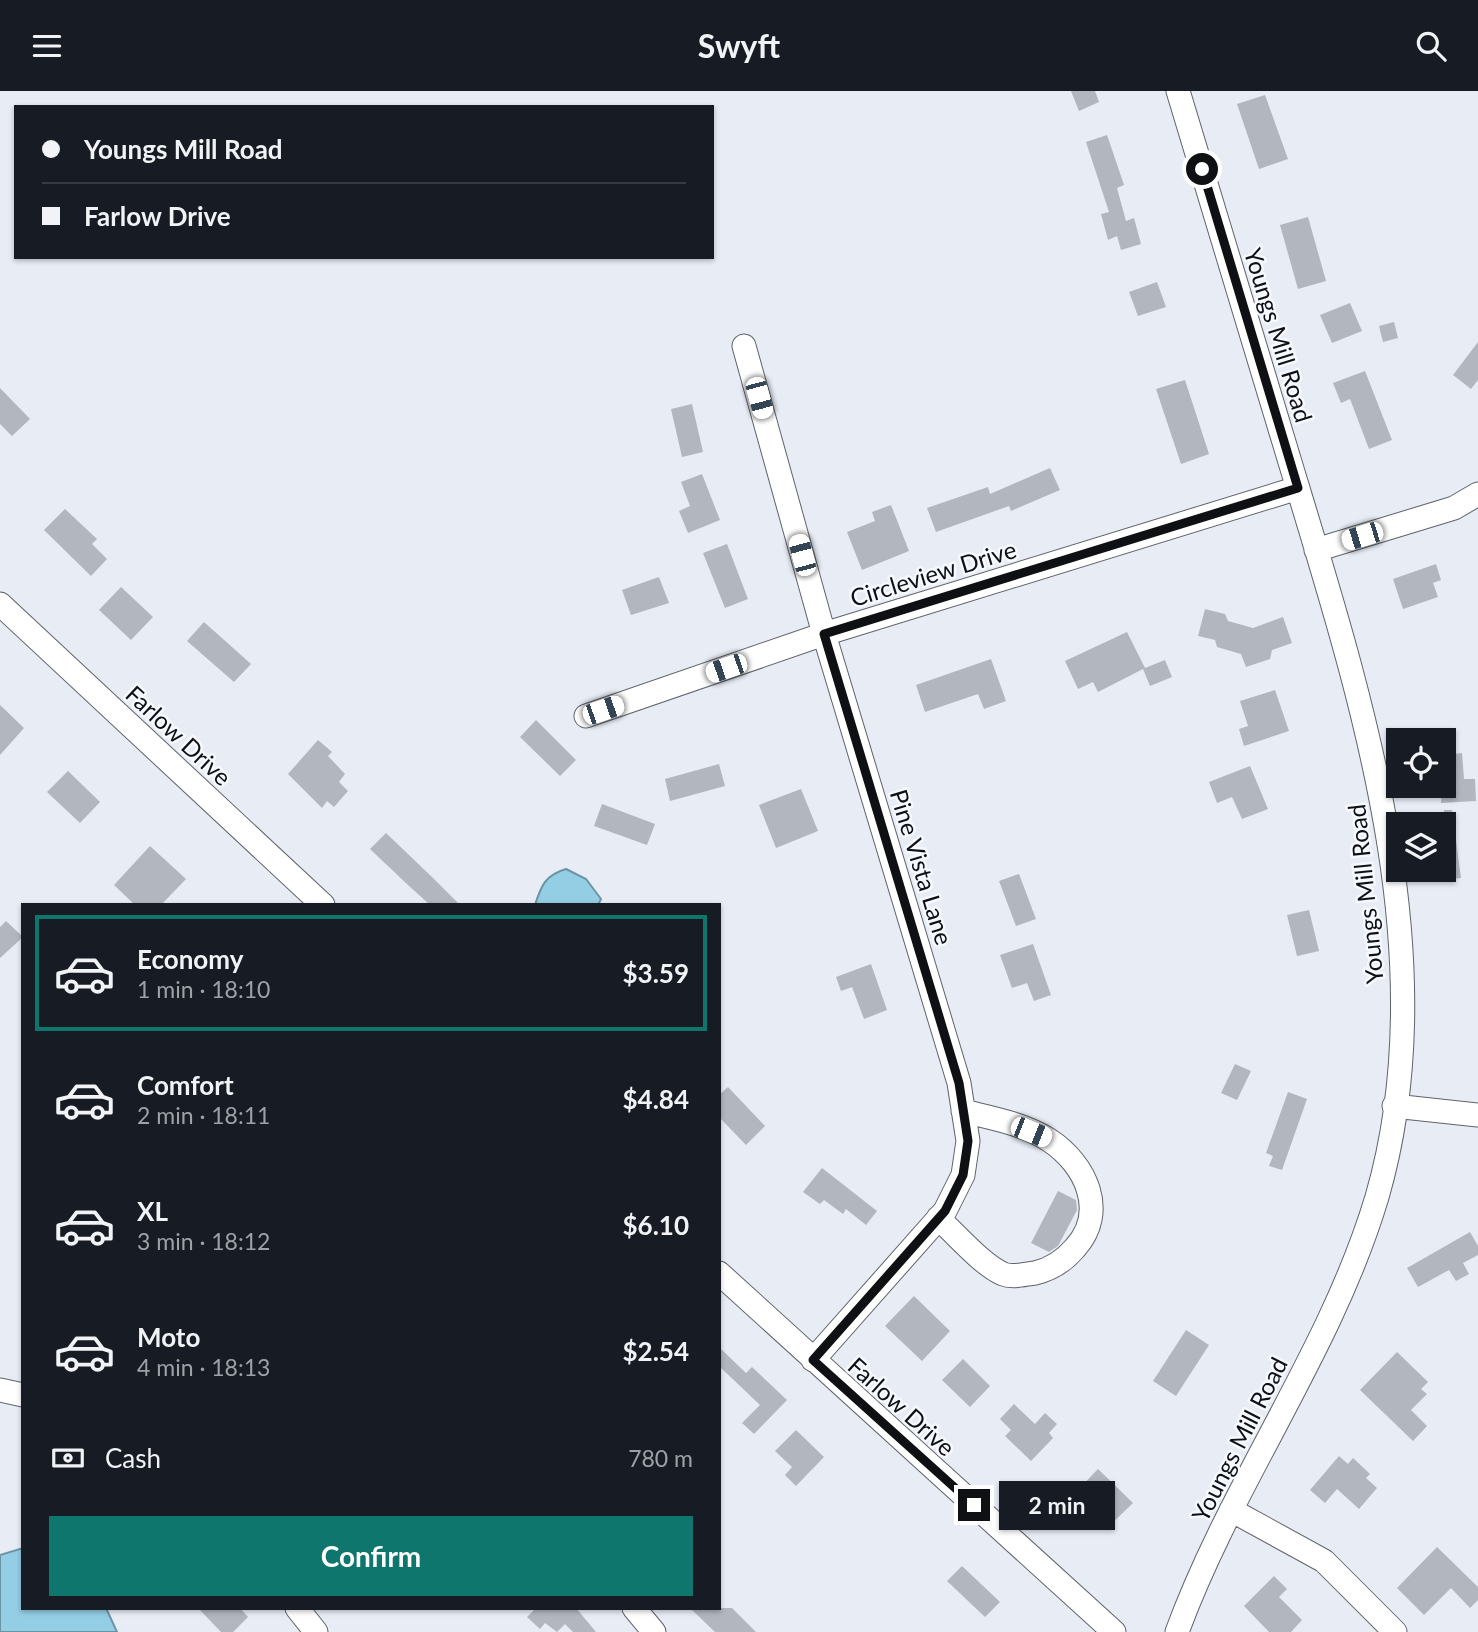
<!DOCTYPE html>
<html lang="en">
<head>
<meta charset="utf-8">
<style>
	:root { --surface:#171b24; --page:#242831; --text:#f1f3f6; --muted:#9ea1a6; --line:#363941; --accent:#0f766e }
	body { margin:0; font-family:Lato,sans-serif; background:var(--page); color:var(--text); height:100vh; display:flex; flex-direction:column; font-size:26px; white-space:nowrap }
	* { box-sizing:border-box; margin:0 }
	p { font-size:23px; color:var(--muted) }
	.icon { flex:none; width:38px; height:38px; fill:none; stroke:currentColor; stroke-width:2; stroke-linecap:round; stroke-linejoin:round }
	.map { position:relative; flex:1; overflow:hidden }
	.details { position:absolute; left:21px; top:812px; width:700px; height:707px; display:flex; flex-direction:column; background:var(--surface); border-radius:0px; box-shadow:0 2px 5px #0004 }
	.details>* { flex:none }
	.banner { position:absolute; left:14px; top:14px; width:700px; height:154px; border-radius:0px; box-shadow:0 2px 5px #0004; display:grid; align-content:center; height:154px; padding:0 28px; background:var(--surface) }
	.fabs { position:absolute; left:1386px; top:637px; display:grid; gap:14px }
	.fabs a { display:grid; place-items:center; width:70px; height:70px; border-radius:0px; background:var(--surface); box-shadow:0 2px 5px #0004; font-size:35px }
	.end { position:absolute; width:32px; height:32px; margin:-16px; border:9px solid #0e1013; background:#fff; box-shadow:0 0 0 4px #fff }
	.from { border-radius:50% }
	.bubble { position:absolute; height:49px; border-radius:0px; background:var(--surface); box-shadow:0 2px 5px #0004; font-size:23px; font-weight:700; line-height:49px; text-align:center }
	.car { position:absolute; width:21px; height:42px; margin:-21px -10px; border-radius:9px; box-shadow:0 0 5px 2px #0007; background:linear-gradient(#fff 24%,#345 0 40%,#fff 0 76%,#345 0 86%,#fff 0) }
	.banner b { display:flex; align-items:center; gap:24px; height:66px; font-size:26px }
	.banner b+b { border-top:2px solid var(--line) }
	.banner i { width:18px; height:18px; background:var(--text) }
	ul { padding:12px 0 0; list-style:none }
	li { display:flex; align-items:center; gap:21px; height:116px; margin:0 14px 10px; padding:0 14px; border:4px solid transparent; border-radius:0px }
	li div { flex:1 }
	li b { display:block; font-size:26px }
	li em { font-style:normal; font-weight:700 }
	li.current { border-color:var(--accent) }
	li>.icon { width:63px; height:63px; stroke-width:1.5 }
	.pay { display:flex; align-items:center; gap:18px; height:77px; padding:0 28px; font-size:26px }
	.pay p { margin-inline-start:auto }
	.button { display:flex; gap:14px; margin-top:auto; padding:14px 28px }
	.button a { flex:1; height:80px; border-radius:0px; background:var(--accent); color:#fff; font-size:28px; font-weight:700; line-height:80px; text-align:center }
	header { display:flex; justify-content:space-between; align-items:center; height:91px; padding:0 28px; background:var(--surface); font-size:32px; font-weight:700 }
	.map>svg:first-child { display:block }
</style>
</head>
<body>
<header><svg class="icon" aria-label="menu" viewBox="0 0 24 24"><path d="M4 6h16M4 12h16M4 18h16"/></svg>Swyft<svg class="icon" aria-label="search" viewBox="0 0 24 24"><circle cx="10" cy="10" r="6"/><path d="M15 15l6 6"/></svg></header>
<div class="map">
<svg width="1478" height="1541" viewBox="0 0 1478 1541">
	<rect width="100%" height="100%" fill="#e7ecf5"/>
	<!-- water -->
	<path fill="#93cee5" stroke="#6b95a6" stroke-width="2" d="M566,778L586,788L601,808L598,814H535C541,795 545,784 566,778Z
		M23,1457V1517H106L117,1541H0V1464Z"/>
	<!-- building -->
	<path fill="#b2b6bf" d="M1071,0H1095L1099,11L1079,20Z
		M1265,4L1288,68L1259,78L1237,13Z
		M1107,44L1124,94L1117,97L1126,130L1134,127L1141,153L1121,159L1117,145L1108,149L1101,123L1109,121L1086,51Z
		M1308,126L1326,190L1298,198L1280,134Z
		M1157,191L1166,216L1138,225L1129,201Z
		M1350,212L1362,240L1332,252L1320,224Z
		M1394,231L1398,247L1383,251L1379,235Z
		M1478,251V289L1471,298L1453,284Z
		M1365,280L1392,349L1369,358L1350,308L1341,312L1333,292Z
		M1185,289L1209,363L1181,373L1156,298Z
		M0,297L30,328L12,345L0,333Z
		M692,313L703,361L682,366L671,318Z
		M1050,377L1060,399L1011,420L1009,415L936,441L927,417L988,396L990,403Z
		M702,383L720,429L688,442L679,420L690,415L681,391Z
		M891,414L909,460L862,479L847,441L875,430L872,421Z
		M65,418L97,448L92,453L107,468L91,485L44,439Z
		M727,453L748,508L725,517L703,462Z
		M1436,473L1441,489L1433,492L1438,506L1403,518L1393,488Z
		M659,486L669,512L631,524L622,499Z
		M121,496L153,526L131,549L99,519Z
		M1205,518L1225,523L1228,530L1253,537L1283,526L1292,552L1272,559L1270,568L1246,576L1241,563L1217,556L1215,549L1198,545Z
		M204,531L251,573L234,591L187,550Z
		M1127,541L1145,577L1165,569L1172,586L1150,595L1143,578L1098,601L1093,591L1078,598L1065,570Z
		M991,568L1006,610L984,618L978,603L925,621L916,594Z
		M1275,599L1289,640L1244,655L1239,638L1248,635L1240,610Z
		M0,614L24,637L0,664Z
		M536,629L576,669L560,685L520,646Z
		M318,649L332,661L328,665L345,683L339,691L348,700L334,716L327,710L322,717L288,683Z
		M1462,662L1464,688H1475L1476,710L1441,712L1444,664Z
		M719,673L725,695L670,710L665,688Z
		M1250,675L1268,718L1242,728L1232,706L1217,712L1209,691Z
		M68,680L100,711L80,732L47,701Z
		M801,698L818,740L776,757L759,714Z
		M602,713L655,733L647,754L594,735Z
		M1444,719H1452L1461,787L1444,789Z
		M386,742L432,786L460,814H430L408,794L370,758Z
		M150,755L186,788L161,814H135L114,794Z
		M1019,783L1036,828L1016,835L999,790Z
		M1309,819L1319,860L1297,865L1287,824Z
		M6,830L23,846L0,867V836Z
		M1033,853L1051,904L1034,910L1027,892L1012,897L1000,864Z
		M871,873L887,919L864,928L852,896L841,900L836,886Z
		M1235,973L1251,980L1237,1009L1221,1002Z
		M728,996L765,1035L746,1054L719,1026V1004Z
		M1288,1001L1307,1008L1282,1079L1269,1075L1273,1065L1266,1062Z
		M822,1077L877,1120L866,1134L846,1118L843,1123L824,1109L820,1113L803,1101Z
		M1058,1100L1076,1109L1077,1119L1058,1155L1049,1161L1031,1152Z
		M1470,1141L1478,1155V1164L1463,1172L1469,1183L1456,1190L1449,1179L1418,1196L1407,1177Z
		M914,1205L950,1240L922,1270L885,1235Z
		M1186,1239L1209,1254L1176,1305L1153,1290Z
		M719,1256L746,1282L752,1276L787,1309L754,1343L742,1332L760,1314L719,1275Z
		M1397,1261L1428,1291L1421,1298L1427,1303L1411,1319L1427,1335L1413,1350L1360,1299Z
		M963,1268L990,1295L970,1316L942,1289Z
		M1014,1313L1035,1333L1045,1322L1057,1333L1049,1342L1053,1347L1031,1370L1005,1345L1011,1339L1000,1328Z
		M796,1339L824,1366L796,1395L785,1384L792,1376L775,1360Z
		M1339,1365L1348,1373L1353,1367L1370,1383L1366,1387L1377,1397L1359,1418L1337,1398L1325,1412L1310,1399Z
		M1098,1378L1133,1412L1107,1437L1073,1404Z
		M1437,1456L1478,1496V1509L1470,1517L1451,1497L1424,1524L1397,1497Z
		M962,1475L1000,1511L985,1526L947,1490Z
		M1274,1485L1287,1498L1279,1506L1302,1529L1291,1541H1269L1244,1515Z
		M198,1517H240L248,1526L233,1541H221Z
		M536,1517H576L596,1541H573L565,1533L557,1541L545,1532L540,1538L527,1526Z
		M690,1517H732L756,1541H715Z"/>
	<g fill="none" stroke-linecap="round" stroke-linejoin="round">
		<defs>
			<path id="minor" d="M744,255L824,543L959,992L968,1050L963,1084L945,1120L813,1269
				M1316,459L1454,417L1478,403
				M0,513L323,814
				M586,625L824,543L1298,397
				M1394,1015L1478,1024
				M938,1127C956,1143 982,1174 1003,1183C1013,1187 1025,1183 1035,1182C1052,1178 1064,1170 1075,1157C1108,1121 1086,1073 1049,1049C1025,1033 991,1027 963,1020
				M719,1182L1114,1541
				M0,1299L23,1304
				M1231,1419L1324,1470L1395,1541
				M297,1517L316,1541
				M634,1517L654,1541
				M1177,1541C1232,1391 1331,1260 1377,1106C1446,868 1362,609 1293,381C1255,254 1217,127 1178,0"/>
		</defs>
		<!-- minor casing -->
		<use href="#minor" stroke="#5f636b" stroke-width="25"/>
		<!-- minor -->
		<use href="#minor" stroke="#fff" stroke-width="23"/>
	</g>
	<g fill="none" stroke-linecap="round" stroke-linejoin="round">
		<!-- route -->
		<path stroke="#0e1013" stroke-width="9" d="M974,1414L813,1269L945,1120L963,1084L968,1050L959,992L824,543L1298,397L1202,78"/>
	</g>
	<g text-anchor="middle" dominant-baseline="central" stroke-width="5" stroke-linejoin="round" paint-order="stroke">
		<!-- street labels -->
		<g font-size="24" fill="#0e1013" stroke="#f6f9ff">
			<text transform="translate(1279 244) rotate(73)">Youngs Mill Road</text>
			<text transform="translate(933 482) rotate(-17)">Circleview Drive</text>
			<text transform="translate(179 644) rotate(43)">Farlow Drive</text>
			<text transform="translate(922 776) rotate(73)">Pine Vista Lane</text>
			<text transform="translate(1365 803) rotate(-96)">Youngs Mill Road</text>
			<text transform="translate(902 1315) rotate(42)">Farlow Drive</text>
			<text transform="translate(1239 1348) rotate(-63)">Youngs Mill Road</text>
		</g>
	</g>
</svg>
<div class="fabs">
<a><svg class="icon" aria-label="locate" viewBox="0 0 24 24"><circle cx="12" cy="12" r="6"/><path d="M12 2v4M12 18v4M2 12h4M18 12h4"/></svg></a>
<a><svg class="icon" aria-label="layers" viewBox="0 0 24 24"><path d="M12 4l9 5-9 5-9-5zM3 14l9 5 9-5"/></svg></a>
</div>
<i class="end from" style="left:1202px;top:78px"></i>
<i class="end" style="left:974px;top:1414px"></i>
<div class="bubble" style="left:999px;top:1390px;width:116px">2 min</div>
<i class="car" style="left:759px;top:307px;rotate:165deg"></i>
<i class="car" style="left:1362px;top:445px;rotate:253deg"></i>
<i class="car" style="left:802px;top:464px;rotate:345deg"></i>
<i class="car" style="left:726px;top:577px;rotate:251deg"></i>
<i class="car" style="left:603px;top:619px;rotate:71deg"></i>
<i class="car" style="left:1031px;top:1041px;rotate:112deg"></i>
<div class="banner">
<b><i class="from"></i>Youngs Mill Road</b>
<b><i></i>Farlow Drive</b>
</div>
<section class="details">
<ul>
<li class="current"><svg class="icon" aria-label="car" viewBox="0 0 24 24"><path d="M5 17H2v-5l4-1 3-4h7l3 4 3 1v5h-3M9 17h6M6 11h13"/><circle cx="7" cy="17" r="2"/><circle cx="17" cy="17" r="2"/></svg><div><b>Economy</b><p>1 min · 18:10</p></div><em>$3.59</em></li>
<li><svg class="icon" aria-label="car" viewBox="0 0 24 24"><path d="M5 17H2v-5l4-1 3-4h7l3 4 3 1v5h-3M9 17h6M6 11h13"/><circle cx="7" cy="17" r="2"/><circle cx="17" cy="17" r="2"/></svg><div><b>Comfort</b><p>2 min · 18:11</p></div><em>$4.84</em></li>
<li><svg class="icon" aria-label="car" viewBox="0 0 24 24"><path d="M5 17H2v-5l4-1 3-4h7l3 4 3 1v5h-3M9 17h6M6 11h13"/><circle cx="7" cy="17" r="2"/><circle cx="17" cy="17" r="2"/></svg><div><b>XL</b><p>3 min · 18:12</p></div><em>$6.10</em></li>
<li><svg class="icon" aria-label="car" viewBox="0 0 24 24"><path d="M5 17H2v-5l4-1 3-4h7l3 4 3 1v5h-3M9 17h6M6 11h13"/><circle cx="7" cy="17" r="2"/><circle cx="17" cy="17" r="2"/></svg><div><b>Moto</b><p>4 min · 18:13</p></div><em>$2.54</em></li>
</ul>
<div class="pay"><svg class="icon" aria-label="cash" viewBox="0 0 24 24"><path d="M3 7h18v10H3z"/><circle cx="12" cy="12" r="2"/></svg>Cash<p>780 m</p></div>
<div class="button"><a>Confirm</a></div>
</section>
</div>
</body>
</html>
